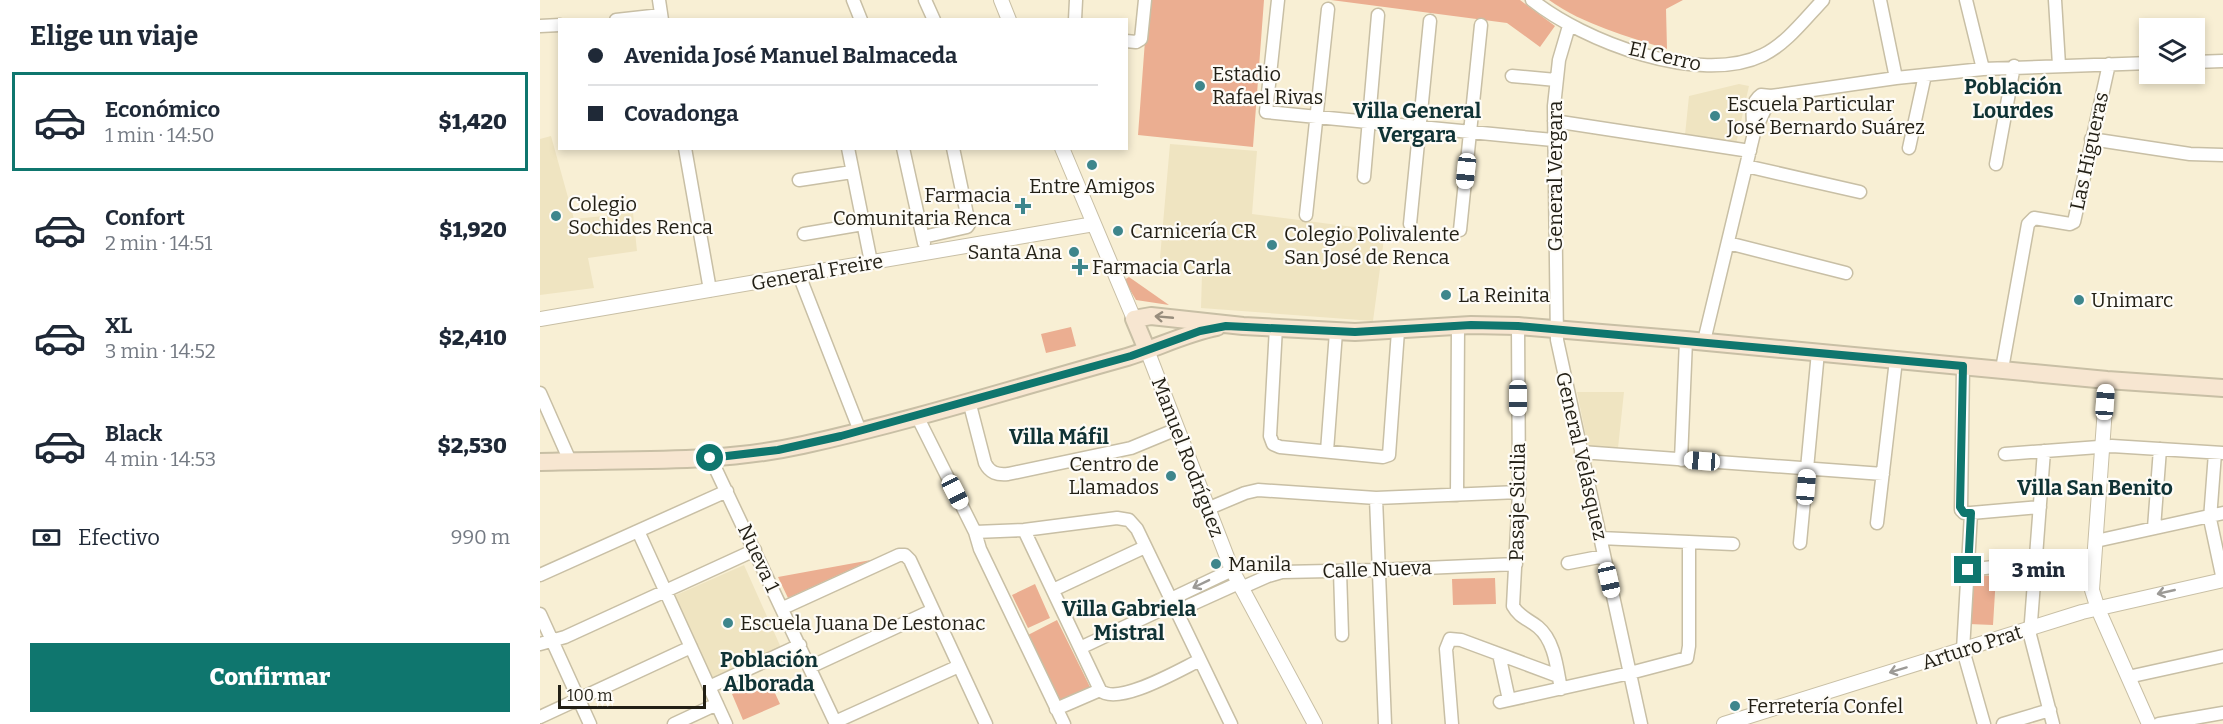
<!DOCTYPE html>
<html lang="es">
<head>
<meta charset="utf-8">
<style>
	:root { --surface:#fff; --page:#f2f2f3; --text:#1f2937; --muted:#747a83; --line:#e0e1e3; --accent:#0f766e }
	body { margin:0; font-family:Bitter,serif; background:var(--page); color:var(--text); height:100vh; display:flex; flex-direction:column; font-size:22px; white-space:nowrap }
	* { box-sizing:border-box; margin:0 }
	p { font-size:20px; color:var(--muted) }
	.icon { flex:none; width:33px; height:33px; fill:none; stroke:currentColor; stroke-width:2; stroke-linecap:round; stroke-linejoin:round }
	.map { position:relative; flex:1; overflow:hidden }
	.side { display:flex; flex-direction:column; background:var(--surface); width:540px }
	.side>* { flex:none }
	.top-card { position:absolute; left:18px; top:18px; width:570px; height:132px; border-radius:0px; box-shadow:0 3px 9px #0003; display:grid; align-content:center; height:132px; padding:0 30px; background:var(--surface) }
	.tools { position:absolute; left:1599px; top:18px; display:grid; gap:12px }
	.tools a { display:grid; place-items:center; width:66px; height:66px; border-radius:0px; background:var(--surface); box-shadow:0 3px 9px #0003; font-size:30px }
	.scale { position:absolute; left:18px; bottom:15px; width:148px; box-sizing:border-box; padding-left:6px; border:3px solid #221f15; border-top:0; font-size:16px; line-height:21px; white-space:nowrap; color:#221f15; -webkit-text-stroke:4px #fefcf7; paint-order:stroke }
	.end { position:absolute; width:27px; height:27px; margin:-14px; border:8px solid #0f766e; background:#fff; box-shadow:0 0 0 3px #fff }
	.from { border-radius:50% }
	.bubble { position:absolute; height:42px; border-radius:0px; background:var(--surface); box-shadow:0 3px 9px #0003; font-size:20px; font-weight:800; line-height:42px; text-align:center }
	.car { position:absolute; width:18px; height:36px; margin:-18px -9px; border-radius:8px; box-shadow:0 0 4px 2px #0007; background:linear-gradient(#fff 24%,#345 0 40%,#fff 0 76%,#345 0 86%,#fff 0) }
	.top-card b { display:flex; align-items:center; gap:21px; height:57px; font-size:22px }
	.top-card b+b { border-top:2px solid var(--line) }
	.top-card i { width:15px; height:15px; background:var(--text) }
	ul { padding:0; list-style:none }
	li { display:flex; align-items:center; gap:18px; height:99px; margin:0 12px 9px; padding:0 18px; border:3px solid transparent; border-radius:0px }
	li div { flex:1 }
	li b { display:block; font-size:22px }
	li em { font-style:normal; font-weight:800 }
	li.on { border-color:var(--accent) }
	li>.icon { width:54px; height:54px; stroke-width:1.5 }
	h2 { padding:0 30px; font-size:27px; line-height:72px }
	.pay { display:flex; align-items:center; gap:15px; height:66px; padding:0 30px; font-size:22px }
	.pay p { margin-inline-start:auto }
	.action { display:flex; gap:12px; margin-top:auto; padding:12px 30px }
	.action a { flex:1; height:69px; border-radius:0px; background:var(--accent); color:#fff; font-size:24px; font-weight:800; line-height:69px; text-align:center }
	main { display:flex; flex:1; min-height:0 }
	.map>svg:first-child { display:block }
</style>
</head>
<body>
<main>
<section class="side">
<h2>Elige un viaje</h2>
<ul>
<li class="on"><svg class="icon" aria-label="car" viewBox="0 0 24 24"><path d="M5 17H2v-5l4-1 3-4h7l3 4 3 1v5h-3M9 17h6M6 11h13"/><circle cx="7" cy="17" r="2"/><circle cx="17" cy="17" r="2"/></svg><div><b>Económico</b><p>1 min · 14:50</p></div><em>$1,420</em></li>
<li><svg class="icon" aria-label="car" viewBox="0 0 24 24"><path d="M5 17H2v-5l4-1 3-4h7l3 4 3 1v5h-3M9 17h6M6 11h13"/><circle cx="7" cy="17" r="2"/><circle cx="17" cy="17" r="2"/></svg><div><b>Confort</b><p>2 min · 14:51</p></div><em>$1,920</em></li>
<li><svg class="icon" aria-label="car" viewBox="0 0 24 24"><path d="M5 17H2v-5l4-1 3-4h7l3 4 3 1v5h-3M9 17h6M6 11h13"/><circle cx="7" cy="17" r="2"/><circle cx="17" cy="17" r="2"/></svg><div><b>XL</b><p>3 min · 14:52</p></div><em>$2,410</em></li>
<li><svg class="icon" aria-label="car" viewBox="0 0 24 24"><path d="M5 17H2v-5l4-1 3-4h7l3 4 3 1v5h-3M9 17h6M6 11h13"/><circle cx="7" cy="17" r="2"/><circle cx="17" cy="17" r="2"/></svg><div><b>Black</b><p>4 min · 14:53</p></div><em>$2,530</em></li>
</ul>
<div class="pay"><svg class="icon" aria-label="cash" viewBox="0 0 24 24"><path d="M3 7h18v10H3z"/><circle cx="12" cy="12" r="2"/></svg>Efectivo<p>990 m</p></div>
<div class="action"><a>Confirmar</a></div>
</section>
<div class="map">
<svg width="1683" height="724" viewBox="0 0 1683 724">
	<rect width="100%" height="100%" fill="#f8efd4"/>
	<!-- built -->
	<path fill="#efe4c1" d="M1199,84L1209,86L1196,144L1145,135L1149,96Z
		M11,136L34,219L93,213L97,251L48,258L54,288L0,295V139Z
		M630,144L717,151L712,214L845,231L833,321L661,308L662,274L641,271L620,258Z
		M1037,392H1084L1078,448L1048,446Z
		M204,565L242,650L172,681L134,596Z"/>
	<!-- green -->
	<path fill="#ebae91" d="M608,0H724L713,147L598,135Z
		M791,0H980L1015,26L1000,47L967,23Z
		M1009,0H1143L1126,9L1127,49C1087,36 1044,25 1009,0Z
		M589,277L629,305L596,300L584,280Z
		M531,327L536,346L506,353L501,334Z
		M331,560L248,598L238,577Z
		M1431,575L1456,576L1453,625L1429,624Z
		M955,578L956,604L913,605L912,579Z
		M495,584L510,618L488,628L472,595Z
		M517,620L550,687L520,701L488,635Z
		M228,678L240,704L203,720L192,694Z"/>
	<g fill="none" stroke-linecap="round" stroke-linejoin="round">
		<defs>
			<path id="minor" d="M119,0L122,20
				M313,0L321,20
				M385,0L394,20
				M738,0L726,112L1013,140
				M992,0C1043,41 1159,86 1223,55C1246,44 1265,19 1283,0
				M1340,0L1356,78
				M1426,0L1443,69
				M1515,0L1519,65
				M76,20L121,15
				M535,20L536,0
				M0,26L20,25
				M1029,26L1019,60L1014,106L1017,340L1101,724
				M586,41L596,42L601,39L605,0
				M1654,62L1683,61
				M972,76L1016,80
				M1014,121L1210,151
				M1214,133C1213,121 1209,103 1221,95L1231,96L1356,78L1443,69L1610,63
				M1551,139L1650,154L1683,155
				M145,148L170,290
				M308,148L331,262
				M363,148L384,243
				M1369,148L1385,75
				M1456,164L1474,66
				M1206,166L1320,192
				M824,177L838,15
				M259,180L312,172
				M766,215L788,9
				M870,224L890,21
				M920,230L941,25
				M264,234L323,224
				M383,237L427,227L429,224L413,148
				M1188,243L1306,273
				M259,275L320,431
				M978,326L979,492L973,606C979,617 988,619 998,627C1015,641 1017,669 1021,689
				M736,327L730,436L733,444L740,447L843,457L849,455L858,331
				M1164,341L1214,133L1231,96
				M1423,366L1421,510L1424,513H1431L1500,507
				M1462,369L1488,224L1494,218L1530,224L1534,222L1569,64
				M0,393L30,461
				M429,401L445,463C450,473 457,475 468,474L591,448L637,429
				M377,416L435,532L440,549L524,724
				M787,451L796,332
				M1504,451L1490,635L1513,724
				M1041,452L1343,474
				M1675,453L1670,519L1683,580
				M1465,454L1572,446L1683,453
				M170,457L296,724
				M1141,460L1146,340
				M917,495L918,326
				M836,498L845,724
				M667,509L705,493L718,490L836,498L979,492
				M1431,513L1423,650L1444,724
				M1337,523L1356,360
				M1614,528L1620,449
				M484,530L560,690
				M98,531L186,724
				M435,532L484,530L577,518L589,520L597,529L691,724
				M1060,538L1193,544
				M1556,541L1683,513
				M1260,543L1278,352
				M1028,563L1064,556
				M1428,570L1495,562
				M800,571L802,635
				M0,575L187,491
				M701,588L728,576L742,572L838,570L976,564
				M513,590L605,547
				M631,599L692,570
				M243,608L359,555H365L370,560L446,724
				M637,611L699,583
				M0,614L50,724
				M0,644L25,637L215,550
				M540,648L633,604
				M959,654L969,700
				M270,667L393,610
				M1588,677L1683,656
				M169,687L260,645
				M560,690C577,707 641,669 660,660
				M960,702L1090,673L1147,658L1149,646V542
				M516,709L560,690
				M0,717L151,647
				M295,722L419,666
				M134,724L177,704
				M912,724L906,649L910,639L921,640L1018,676
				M1463,724L1510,710
				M1619,724L1683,713"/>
			<path id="tertiary" d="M461,0L469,20
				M522,148L594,319
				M0,319L554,224
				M607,350L692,570L775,724
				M1567,380L1552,590L1558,609L1609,724
				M1184,724L1542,612L1683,580"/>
			<path id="secondary" d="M607,350L594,319L611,316L703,326L815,332L931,325L978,326L1146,340L1567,380L1683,388
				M0,462C87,459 177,464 263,445C372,421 479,387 587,357C617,348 646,333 677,327"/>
		</defs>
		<!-- minor casing -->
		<use href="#minor" stroke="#c8bfa5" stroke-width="15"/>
		<!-- tertiary casing -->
		<use href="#tertiary" stroke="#c8bfa5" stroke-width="16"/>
		<!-- secondary casing -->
		<use href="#secondary" stroke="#c8bfa5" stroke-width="20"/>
		<!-- minor -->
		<use href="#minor" stroke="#fff" stroke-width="12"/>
		<!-- tertiary -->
		<use href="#tertiary" stroke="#fff" stroke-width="14"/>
		<!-- secondary -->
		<use href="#secondary" stroke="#f7e6d1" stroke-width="16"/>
	</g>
	<!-- one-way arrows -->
	<defs><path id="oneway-shaft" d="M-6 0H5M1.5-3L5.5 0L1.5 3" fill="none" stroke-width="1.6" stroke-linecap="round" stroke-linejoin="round" transform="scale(1.5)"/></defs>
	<use stroke="#978c7c" href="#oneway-shaft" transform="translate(624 317) rotate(-175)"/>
	<g stroke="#9c9a96">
		<use href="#oneway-shaft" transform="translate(661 584) rotate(154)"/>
		<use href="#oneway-shaft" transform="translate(1626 592) rotate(167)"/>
		<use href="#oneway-shaft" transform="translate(1358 670) rotate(163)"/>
	</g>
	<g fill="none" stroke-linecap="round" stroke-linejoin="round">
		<!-- route -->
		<path stroke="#0f766e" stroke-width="8" d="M170,458L238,450L301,436L591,356L660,331L686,326L815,332L931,325L978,326L1423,366L1420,507L1424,513H1431L1428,570"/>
	</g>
	<!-- markers -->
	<g fill="#3e868c" stroke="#fefcf7" stroke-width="2">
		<circle cx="660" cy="86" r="6"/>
		<circle cx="1175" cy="116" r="6"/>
		<circle cx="552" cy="165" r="6"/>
		<path d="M480 197h6v6h6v6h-6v6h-6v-6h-6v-6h6z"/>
		<circle cx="16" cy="216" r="6"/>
		<circle cx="578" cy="231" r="6"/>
		<circle cx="732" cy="245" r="6"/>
		<circle cx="534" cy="252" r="6"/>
		<path d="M537 258h6v6h6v6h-6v6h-6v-6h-6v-6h6z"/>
		<circle cx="906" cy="295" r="6"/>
		<circle cx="1539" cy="300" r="6"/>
		<circle cx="631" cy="476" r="6"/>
		<circle cx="676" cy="564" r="6"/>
		<circle cx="188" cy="623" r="6"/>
		<circle cx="1195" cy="706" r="6"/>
	</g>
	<g text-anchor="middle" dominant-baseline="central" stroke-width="4.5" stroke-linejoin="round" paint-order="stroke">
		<!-- street labels -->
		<g font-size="20" fill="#221f15" stroke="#fefcf7">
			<text transform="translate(1125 56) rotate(13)">El Cerro</text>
			<text transform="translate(1549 151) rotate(-78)">Las Higueras</text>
			<text transform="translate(1015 176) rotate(-90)">General Vergara</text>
			<text transform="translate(277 272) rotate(-10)">General Freire</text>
			<text transform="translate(1042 456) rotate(77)">General Velásquez</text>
			<text transform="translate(648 457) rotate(69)">Manuel Rodríguez</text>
			<text transform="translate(977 502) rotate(-89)">Pasaje Sicilia</text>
			<text transform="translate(219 558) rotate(65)">Nueva 1</text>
			<text transform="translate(837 569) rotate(-2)">Calle Nueva</text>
			<text transform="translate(1432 647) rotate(-18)">Arturo Prat</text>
		</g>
		<!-- poi labels -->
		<g font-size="20" fill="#221f15" stroke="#fefcf7" text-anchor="start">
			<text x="672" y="74">Estadio<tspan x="672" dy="23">Rafael Rivas</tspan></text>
			<text x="1187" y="104">Escuela Particular<tspan x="1187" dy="23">José Bernardo Suárez</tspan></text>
			<text x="552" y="186" text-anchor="middle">Entre Amigos</text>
			<text x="471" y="195" text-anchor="end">Farmacia<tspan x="471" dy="23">Comunitaria Renca</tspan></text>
			<text x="28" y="204">Colegio<tspan x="28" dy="23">Sochides Renca</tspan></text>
			<text x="590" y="231">Carnicería CR</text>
			<text x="744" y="234">Colegio Polivalente<tspan x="744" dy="23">San José de Renca</tspan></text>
			<text x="522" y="252" text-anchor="end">Santa Ana</text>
			<text x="552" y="267">Farmacia Carla</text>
			<text x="918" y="295">La Reinita</text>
			<text x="1551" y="300">Unimarc</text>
			<text x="619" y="464" text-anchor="end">Centro de<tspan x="619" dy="23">Llamados</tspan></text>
			<text x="688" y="564">Manila</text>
			<text x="200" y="623">Escuela Juana De Lestonac</text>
			<text x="1207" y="706">Ferretería Confel</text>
		</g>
		<!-- neighbourhood labels -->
		<g font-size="21" font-weight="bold" fill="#103335" stroke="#fefcf7">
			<text x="1473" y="87">Población<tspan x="1473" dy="24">Lourdes</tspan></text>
			<text x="877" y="111">Villa General<tspan x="877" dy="24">Vergara</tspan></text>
			<text x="519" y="437">Villa Máfil</text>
			<text x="1555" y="488">Villa San Benito</text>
			<text x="589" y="609">Villa Gabriela<tspan x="589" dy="24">Mistral</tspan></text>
			<text x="229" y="660">Población<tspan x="229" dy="24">Alborada</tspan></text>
		</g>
	</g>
</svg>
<div class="tools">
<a><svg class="icon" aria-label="layers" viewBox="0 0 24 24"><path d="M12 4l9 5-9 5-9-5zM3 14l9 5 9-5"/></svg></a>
</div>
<div class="scale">100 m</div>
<i class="end from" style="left:170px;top:458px"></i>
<i class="end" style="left:1428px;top:570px"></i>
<div class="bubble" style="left:1449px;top:549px;width:99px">3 min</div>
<i class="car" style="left:926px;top:171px;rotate:186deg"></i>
<i class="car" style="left:978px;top:398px;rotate:180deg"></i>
<i class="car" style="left:1565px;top:402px;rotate:4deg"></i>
<i class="car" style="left:1162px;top:461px;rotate:274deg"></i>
<i class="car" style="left:1266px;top:487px;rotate:5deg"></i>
<i class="car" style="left:415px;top:492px;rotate:153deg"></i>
<i class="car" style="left:1069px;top:580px;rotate:167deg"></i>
<div class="top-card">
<b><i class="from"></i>Avenida José Manuel Balmaceda</b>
<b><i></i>Covadonga</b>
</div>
</div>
</main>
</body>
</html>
